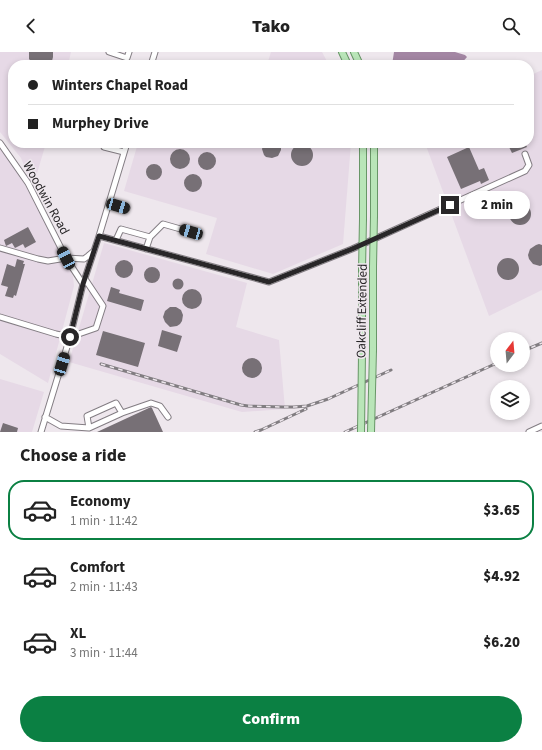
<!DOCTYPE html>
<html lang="en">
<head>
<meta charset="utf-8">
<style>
	:root { --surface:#fff; --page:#f6f6f6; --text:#222; --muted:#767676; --line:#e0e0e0; --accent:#0b8043 }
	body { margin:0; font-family:"Source Sans 3",sans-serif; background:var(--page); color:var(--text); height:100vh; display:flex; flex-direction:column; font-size:15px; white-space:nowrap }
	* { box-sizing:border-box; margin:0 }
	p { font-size:13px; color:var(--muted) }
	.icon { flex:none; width:22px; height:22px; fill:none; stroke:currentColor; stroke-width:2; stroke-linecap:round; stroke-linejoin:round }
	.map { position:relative; height:380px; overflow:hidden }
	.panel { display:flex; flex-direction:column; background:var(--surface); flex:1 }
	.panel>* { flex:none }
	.top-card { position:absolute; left:8px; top:8px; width:526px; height:88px; border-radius:16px; box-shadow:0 2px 6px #0003; display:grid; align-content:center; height:88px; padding:0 20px; background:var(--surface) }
	.needle { width:26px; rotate:16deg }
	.buttons { position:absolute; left:490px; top:280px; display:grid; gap:8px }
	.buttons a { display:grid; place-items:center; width:40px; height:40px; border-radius:50%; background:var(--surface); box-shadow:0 2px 6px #0003; font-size:20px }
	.end { position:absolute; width:18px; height:18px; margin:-9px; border:5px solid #282628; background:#fff; box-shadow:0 0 0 2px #fff }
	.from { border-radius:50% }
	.bubble { position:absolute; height:28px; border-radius:14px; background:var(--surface); box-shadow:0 2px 6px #0003; font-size:13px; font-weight:800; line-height:28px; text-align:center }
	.car { position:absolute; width:12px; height:24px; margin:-12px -6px; border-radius:5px; box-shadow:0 0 3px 1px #0007; background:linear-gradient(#222 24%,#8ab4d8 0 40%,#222 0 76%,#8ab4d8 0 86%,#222 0) }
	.top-card b { display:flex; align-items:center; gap:14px; height:38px; font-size:15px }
	.top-card b+b { border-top:1px solid var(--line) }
	.top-card i { width:10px; height:10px; background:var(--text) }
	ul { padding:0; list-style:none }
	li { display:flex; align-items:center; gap:12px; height:60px; margin:0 8px 6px; padding:0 12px; border:2px solid transparent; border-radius:16px }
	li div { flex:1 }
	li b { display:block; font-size:15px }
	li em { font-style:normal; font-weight:800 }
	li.current { border-color:var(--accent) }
	li>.icon { width:36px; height:36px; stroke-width:1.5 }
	h2 { padding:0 20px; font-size:18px; line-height:48px }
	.action { display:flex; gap:8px; margin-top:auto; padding:8px 20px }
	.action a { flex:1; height:46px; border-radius:24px; background:var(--accent); color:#fff; font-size:16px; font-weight:800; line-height:46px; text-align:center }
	header { display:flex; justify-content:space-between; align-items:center; height:52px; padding:0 20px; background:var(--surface); font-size:18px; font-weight:800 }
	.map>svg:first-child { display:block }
</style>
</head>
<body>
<header><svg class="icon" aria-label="back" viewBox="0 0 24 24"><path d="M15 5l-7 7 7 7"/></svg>Tako<svg class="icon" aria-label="search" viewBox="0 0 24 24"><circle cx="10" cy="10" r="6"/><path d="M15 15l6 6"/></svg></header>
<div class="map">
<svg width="542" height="380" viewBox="0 0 542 380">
	<rect width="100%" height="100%" fill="#eee7ed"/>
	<!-- built -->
	<path fill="#e6d9e6" d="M0,0H71L68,13H13V91H46L33,135L21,106L0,80Z
		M271,0H322L329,13H267Z
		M542,18V238L489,264L425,91H529V24Z
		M138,91H351L343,192L273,222L206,202L217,166L124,139Z
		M0,93L30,141L73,224L74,234L48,331L0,302Z
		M104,191L247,231L236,275L279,288L285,357L242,360L69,310Z
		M0,327L44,340L32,380H0Z"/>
	<!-- water -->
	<path fill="#a386a3" d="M394,0H455L465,3L467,5L460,13H392Z"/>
	<!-- building -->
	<path fill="#777076" d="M29,0H53V5L52,9L48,13H34L29,7Z
		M264,91H279L281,95V98L278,104L272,106L266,105L264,103L262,97Z
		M507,91H525L527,95L512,101Z
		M291 103a11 11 0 1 1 22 0a11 11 0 1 1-22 0Z
		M469,95L479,118L484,116L489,128L481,132L480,129L461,137L447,105Z
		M170 107a10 10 0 1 1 20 0a10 10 0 1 1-20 0Z
		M198 109a9 9 0 1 1 18 0a9 9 0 1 1-18 0Z
		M146 120a8 8 0 1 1 16 0a8 8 0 1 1-16 0Z
		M184 131a9 9 0 1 1 18 0a9 9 0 1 1-18 0Z
		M509 162a11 11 0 1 1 22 0a11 11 0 1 1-22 0Z
		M28,175L36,190L25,196L23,192L15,196L12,191L6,194L4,188Z
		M539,192L542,193V213L540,214L533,212L529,207L528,203L530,197L536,193Z
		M497 217a11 11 0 1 1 22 0a11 11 0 1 1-22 0Z
		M17,207L24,209L23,212H25L16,244L14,243L13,246L5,244L8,235L1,233L7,212L15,215Z
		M115 217a9 9 0 1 1 18 0a9 9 0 1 1-18 0Z
		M144 223a8 8 0 1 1 16 0a8 8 0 1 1-16 0Z
		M172.5 232a5.5 5.5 0 1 1 11 0a5.5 5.5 0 1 1-11 0Z
		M111,235L120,238L119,241L144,248L141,259L107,249Z
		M182 247a10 10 0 1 1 20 0a10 10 0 1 1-20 0Z
		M170,255H176L181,258L183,263L182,269L180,272L177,274L170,275L165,270L163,265L165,259Z
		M162,278L182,284L177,300L158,294Z
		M103,279L145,291L138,315L96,303Z
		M242 316a10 10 0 1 1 20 0a10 10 0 1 1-20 0Z
		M151,355L152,356L163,380H97Z
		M3,371L18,376L17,380H0Z"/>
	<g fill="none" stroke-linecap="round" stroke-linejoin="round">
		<defs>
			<path id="minor" d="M109,0L127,6L129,0
				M151,13L155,0
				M0,91L28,131L66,206L83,232
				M105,91L104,95L124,100
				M109,151L127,156
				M99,184L269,230L352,197L525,119L529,113L525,102
				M116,188L121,177L150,185
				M0,196L38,207L48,209L66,206L84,207L88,204L94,199
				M146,197L150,185L163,172L191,180
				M0,265L56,282L70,285L96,276L103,254L85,227
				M122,361L151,351L160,354L168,365
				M45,365L61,374L89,376L122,361L116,351L87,364L89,376
				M41,380L70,285L83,232L99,184L127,91
				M529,380L542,374"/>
			<path id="major" d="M342,0L348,13
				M354,0L360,13
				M374,164V91
				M363,167V91
				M362,218V301
				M373,298V215"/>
		</defs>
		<!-- minor casing -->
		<use href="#minor" stroke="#837d83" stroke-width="7"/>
		<!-- major casing -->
		<use href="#major" stroke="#689667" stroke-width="8"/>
		<!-- minor -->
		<use href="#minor" stroke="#fff" stroke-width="5"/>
		<!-- major -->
		<use href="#major" stroke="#b9e5b8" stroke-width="6"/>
		<defs>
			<path id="rail" d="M523,299L542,291
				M101,312L241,353L248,354L283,355H294L307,354L328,347L391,318
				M255,380L261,378L306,357
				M345,380L497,311"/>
		</defs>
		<!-- rail casing -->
		<use href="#rail" stroke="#817d81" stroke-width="3"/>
		<!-- rail -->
		<use href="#rail" stroke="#eee7ed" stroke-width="1.5" stroke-dasharray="4.5" stroke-linecap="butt"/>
		<defs>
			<path id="major-bridge" d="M373,215L374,164
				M362,218L363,167
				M361,380L362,301
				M371,380L373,298"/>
		</defs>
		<!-- major-bridge casing -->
		<use href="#major-bridge" stroke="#689667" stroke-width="8" stroke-linecap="butt"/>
		<!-- major-bridge -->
		<use href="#major-bridge" stroke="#b9e5b8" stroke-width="6"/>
	</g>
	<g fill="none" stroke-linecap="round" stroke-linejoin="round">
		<!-- route -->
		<path stroke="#282628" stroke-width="5" d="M70,285L83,232L99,184L269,230L352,197L450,153"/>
	</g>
	<g text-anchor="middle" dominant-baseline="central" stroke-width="3" stroke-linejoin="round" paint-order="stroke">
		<!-- street labels -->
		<g font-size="13" fill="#282628" stroke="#eee7ed">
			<text transform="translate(46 146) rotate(61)">Woodwin Road</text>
			<text transform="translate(362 259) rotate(-89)">Oakcliff Extended</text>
		</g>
	</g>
</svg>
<div class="buttons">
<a><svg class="needle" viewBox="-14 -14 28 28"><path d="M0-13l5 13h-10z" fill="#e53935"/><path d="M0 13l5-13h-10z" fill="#767676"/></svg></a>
<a><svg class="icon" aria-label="layers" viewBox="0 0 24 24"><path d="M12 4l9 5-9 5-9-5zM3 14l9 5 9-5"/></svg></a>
</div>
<i class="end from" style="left:70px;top:285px"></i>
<i class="end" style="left:450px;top:153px"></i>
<div class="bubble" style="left:464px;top:139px;width:66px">2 min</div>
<i class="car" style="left:118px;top:154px;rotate:106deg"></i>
<i class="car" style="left:191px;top:180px;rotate:286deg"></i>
<i class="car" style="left:66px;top:206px;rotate:333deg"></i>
<i class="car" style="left:62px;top:312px;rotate:17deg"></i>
<div class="top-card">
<b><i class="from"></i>Winters Chapel Road</b>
<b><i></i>Murphey Drive</b>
</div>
</div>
<section class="panel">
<h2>Choose a ride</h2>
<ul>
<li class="current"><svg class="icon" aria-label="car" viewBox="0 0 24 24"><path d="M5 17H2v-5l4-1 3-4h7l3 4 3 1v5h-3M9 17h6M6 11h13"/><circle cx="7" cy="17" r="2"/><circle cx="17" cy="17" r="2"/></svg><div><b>Economy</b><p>1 min · 11:42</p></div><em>$3.65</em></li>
<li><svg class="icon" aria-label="car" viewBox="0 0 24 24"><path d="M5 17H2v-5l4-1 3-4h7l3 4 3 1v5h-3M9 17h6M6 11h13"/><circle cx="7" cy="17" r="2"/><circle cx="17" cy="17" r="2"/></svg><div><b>Comfort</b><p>2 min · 11:43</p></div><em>$4.92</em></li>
<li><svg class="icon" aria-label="car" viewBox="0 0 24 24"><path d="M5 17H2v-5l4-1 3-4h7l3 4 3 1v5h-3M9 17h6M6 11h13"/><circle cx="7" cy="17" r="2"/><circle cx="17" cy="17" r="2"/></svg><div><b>XL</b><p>3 min · 11:44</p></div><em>$6.20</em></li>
</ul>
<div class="action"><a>Confirm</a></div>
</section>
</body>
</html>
